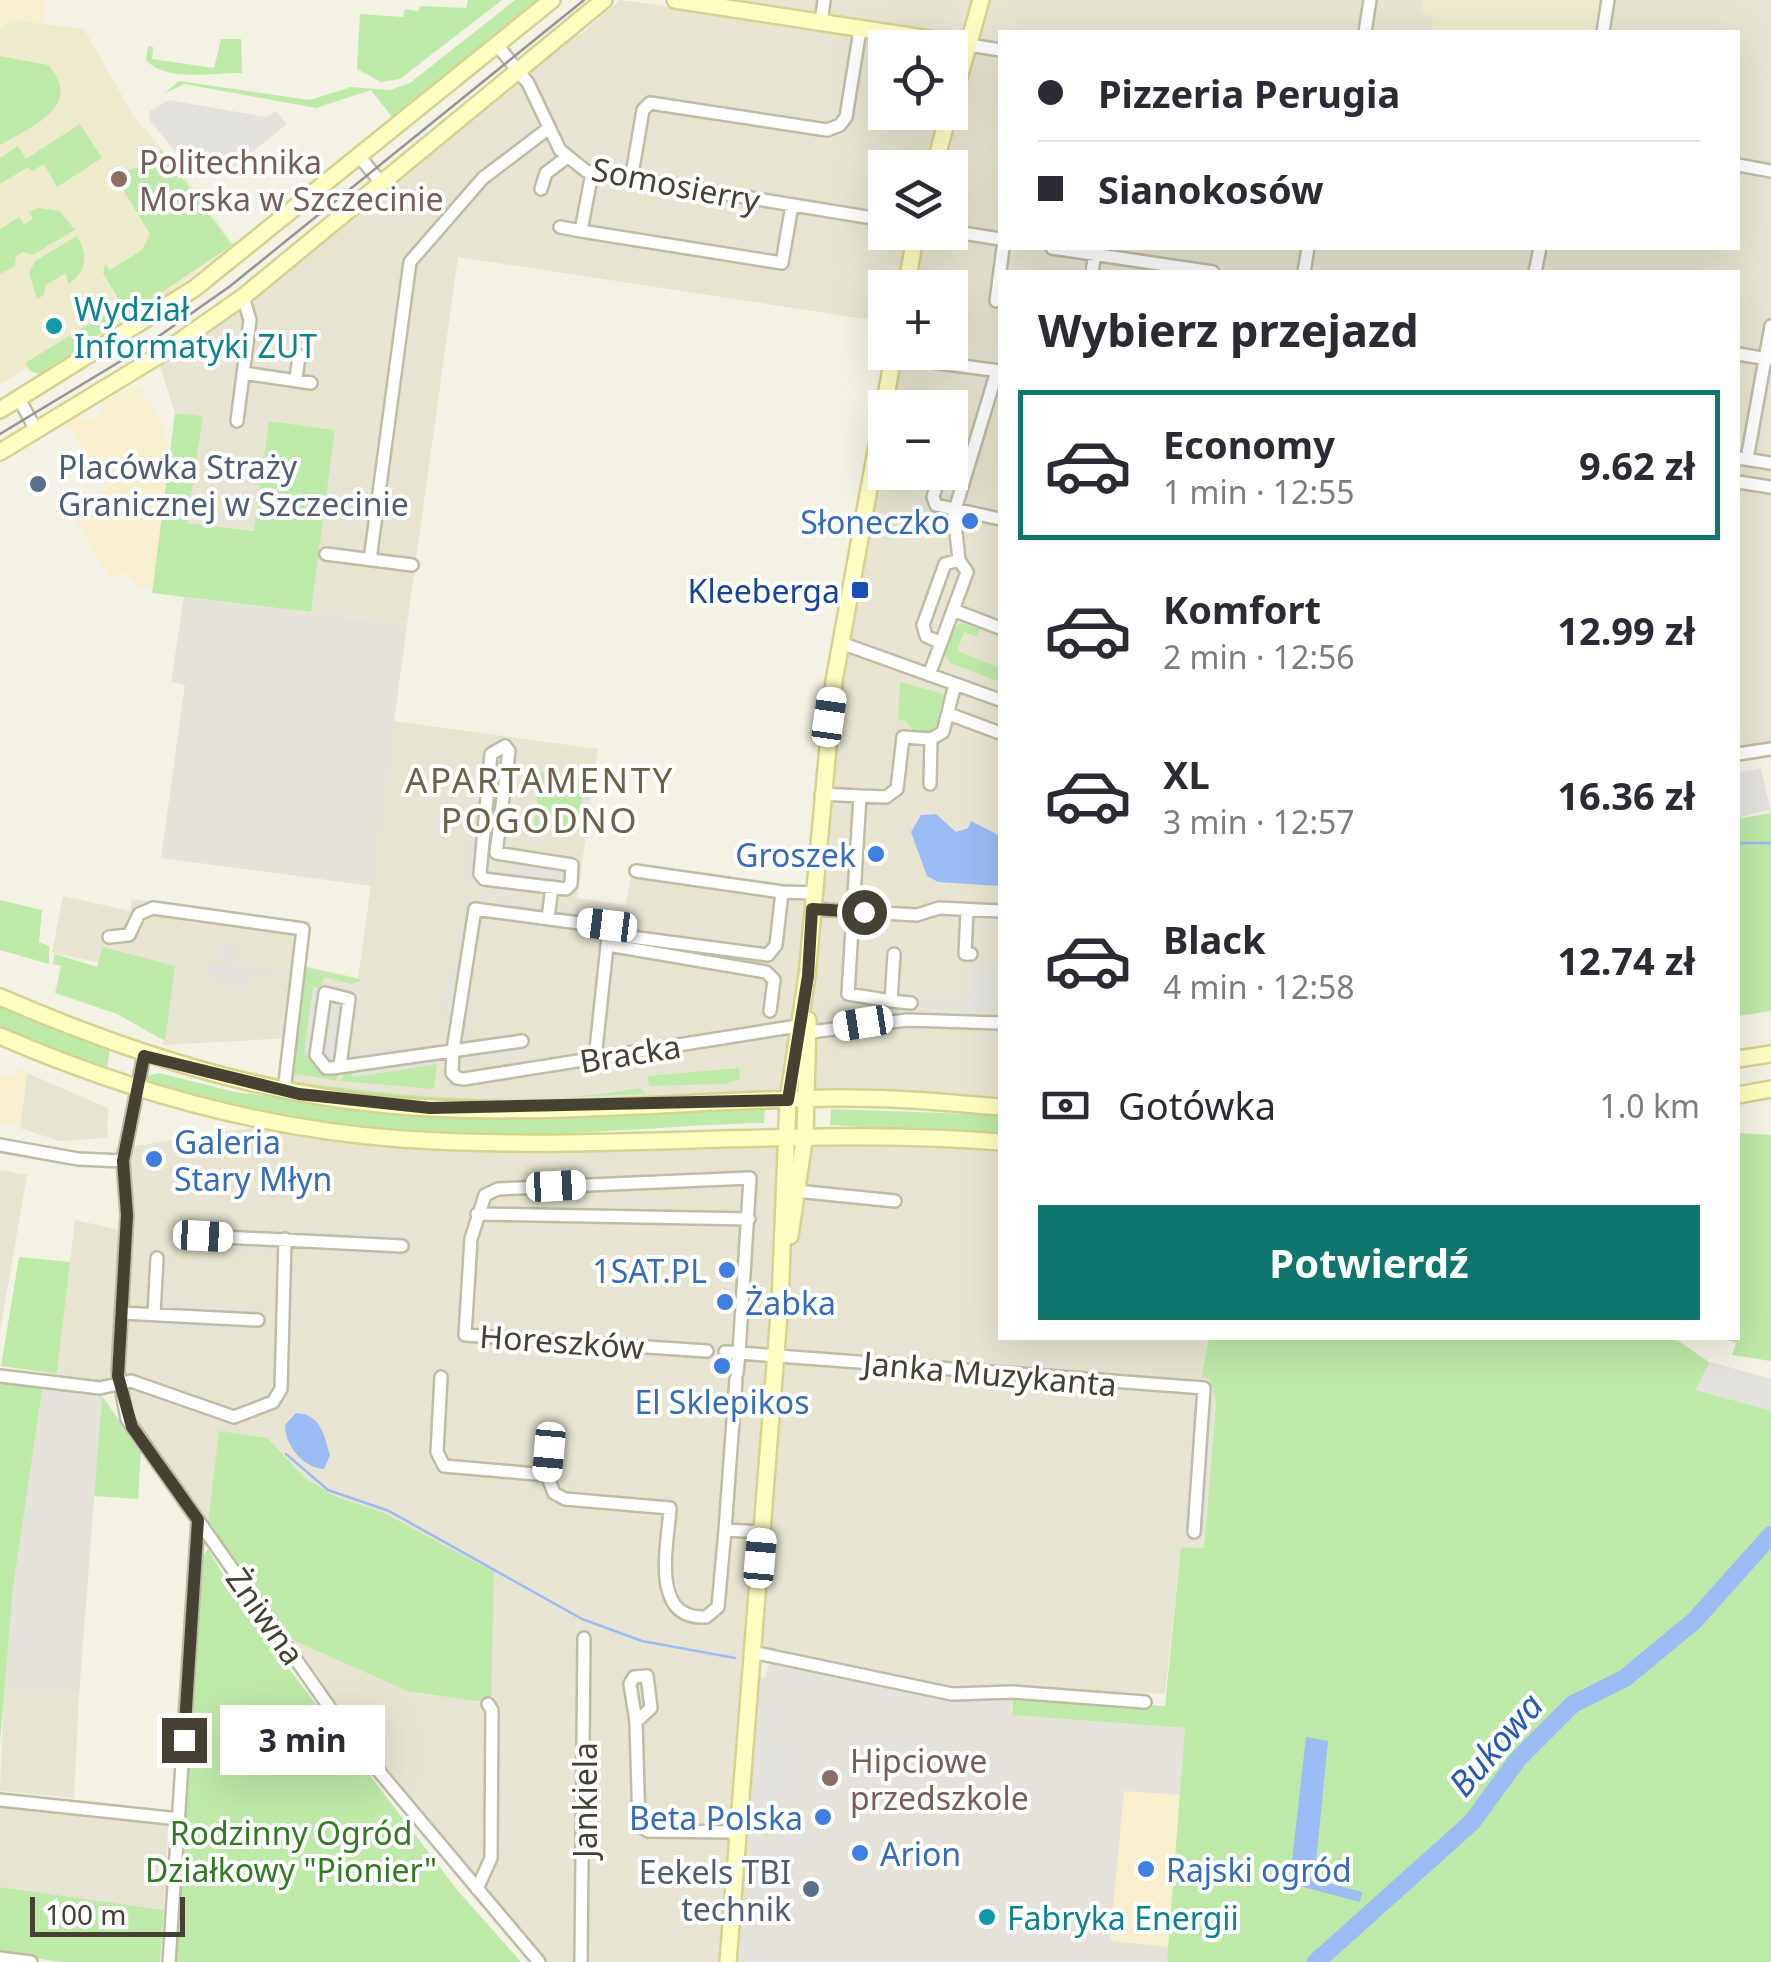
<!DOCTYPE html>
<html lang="pl">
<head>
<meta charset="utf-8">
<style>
	:root { --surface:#fff; --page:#f2f2f3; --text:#2b2b33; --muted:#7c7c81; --line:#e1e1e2; --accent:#0f766e }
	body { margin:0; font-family:"Noto Sans",sans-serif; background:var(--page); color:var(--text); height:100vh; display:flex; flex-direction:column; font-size:38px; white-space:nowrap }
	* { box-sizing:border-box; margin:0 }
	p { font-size:32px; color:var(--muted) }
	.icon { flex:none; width:55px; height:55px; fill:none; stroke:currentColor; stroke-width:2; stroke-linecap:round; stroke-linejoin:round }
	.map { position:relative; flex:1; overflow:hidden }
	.sheet { position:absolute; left:998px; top:270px; width:742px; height:1070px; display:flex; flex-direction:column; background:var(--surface); border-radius:0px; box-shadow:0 10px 40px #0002 }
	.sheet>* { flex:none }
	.hud { position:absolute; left:998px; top:30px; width:742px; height:220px; border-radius:0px; box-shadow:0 10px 40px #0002; display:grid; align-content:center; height:220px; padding:0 40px; background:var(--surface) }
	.fabs { position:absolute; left:868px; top:30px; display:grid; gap:20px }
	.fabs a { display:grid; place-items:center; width:100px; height:100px; border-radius:0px; background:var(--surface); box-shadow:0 10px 40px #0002; font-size:50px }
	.scale { position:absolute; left:30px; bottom:25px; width:155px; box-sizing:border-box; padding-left:10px; border:5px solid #454233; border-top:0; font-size:28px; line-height:35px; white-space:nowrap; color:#454233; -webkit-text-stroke:8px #fff; paint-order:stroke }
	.end { position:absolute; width:45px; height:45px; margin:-22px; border:12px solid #454233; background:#fff; box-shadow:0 0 0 5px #fff }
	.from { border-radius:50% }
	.bubble { position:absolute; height:70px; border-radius:0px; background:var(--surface); box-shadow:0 10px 40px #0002; font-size:32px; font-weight:700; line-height:70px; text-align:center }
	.car { position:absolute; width:30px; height:60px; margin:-30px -15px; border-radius:12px; box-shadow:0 0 8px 2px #0007; background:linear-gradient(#fff 24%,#345 0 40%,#fff 0 76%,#345 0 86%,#fff 0) }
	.hud b { display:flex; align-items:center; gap:35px; height:95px; font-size:38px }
	.hud b+b { border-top:2px solid var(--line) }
	.hud i { width:25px; height:25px; background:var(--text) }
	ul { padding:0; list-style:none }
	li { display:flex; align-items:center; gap:30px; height:150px; margin:0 20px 15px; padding:0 20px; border:5px solid transparent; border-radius:0px }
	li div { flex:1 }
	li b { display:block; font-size:38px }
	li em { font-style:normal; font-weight:700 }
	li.current { border-color:var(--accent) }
	li>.icon { width:90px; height:90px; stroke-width:1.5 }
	h2 { padding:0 40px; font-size:45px; line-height:120px }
	.pay { display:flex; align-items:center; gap:25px; height:110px; padding:0 40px; font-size:38px }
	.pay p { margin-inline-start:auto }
	.primary-button { display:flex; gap:20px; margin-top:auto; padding:20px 40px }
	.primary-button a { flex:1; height:115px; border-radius:0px; background:var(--accent); color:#fff; font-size:40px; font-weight:700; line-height:115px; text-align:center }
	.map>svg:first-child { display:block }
</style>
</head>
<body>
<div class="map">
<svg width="1771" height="1962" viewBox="0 0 1771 1962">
	<rect width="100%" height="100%" fill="#f3f2e4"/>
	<!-- residential -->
	<path fill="#e7e5d1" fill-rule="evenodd" d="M620,0L963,47L950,93V48H885V112L944,113L929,167L885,168V232L911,233L899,287L885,288V322L458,257L407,624L311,612L335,430L269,421L255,531L187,523L203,416L175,413L158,360L571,32L580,35Z
		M698,0H976L966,41Z
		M985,0H1771V745L1738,751V272H1000V1103L811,1095L810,972L827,762L885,421V472H950V408L888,407L898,353L950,352V288L909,287L919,233L950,232V168L937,167ZM1000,32H1738V248H1000Z
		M394,721L598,749L577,898L626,905L633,864L810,887L785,1097L409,1104L289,1089L293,1038L163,1045L172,965L107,964L52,953L63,896L130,911L132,899L310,922L305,966L358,978Z
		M27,1073L108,1108L107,1138L59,1141L20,1128Z
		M265,1126L350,1136L780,1139L777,1305L726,1962H546L342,1718L135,1424L122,1376L127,1201L114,1149Z
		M807,1137L1000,1146V1338H1209L1201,1376L1211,1379L1216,1402L1204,1548L1181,1547L1165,1694L929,1684L756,1649L779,1352Z
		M0,1170L27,1175L0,1332Z
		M75,1220L125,1231L112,1381L101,1384L57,1374Z
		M4,1688L79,1694L74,1798L0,1791Z
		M0,1806L168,1824L164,1910L0,1887Z"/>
	<!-- commercial -->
	<path fill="#f7efcd" d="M0,0H46L42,23L14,20L0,29Z
		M134,387L143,392L163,424L170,451L153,585L140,588L123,572L111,580L70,511L106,489L67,423L78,416L91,422L101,416L103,401Z
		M16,1068L27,1073L20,1128L0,1121V1078L12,1076Z
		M1124,1791L1181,1795L1169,1947L1110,1942Z"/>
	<!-- industrial -->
	<path fill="#e5e2d9" d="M184,597L407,624L372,886L161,858L185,685L171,682Z
		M43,1384L102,1396L79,1694L4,1688L13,1589Z
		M758,1676L905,1706L1186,1728L1181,1795L1124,1791L1110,1941L1169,1947L1167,1962H735Z"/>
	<!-- education -->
	<path fill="#edebcc" d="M1423,0H1601L1595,32H1431L1433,16L1420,14Z
		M13,20L84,29L133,115L187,179L234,245L142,312L54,368L38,375L27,368L0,384V29Z"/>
	<!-- green -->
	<path fill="#beeaa9" d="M468,0H502L400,79L381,82L357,69L360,14L403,17L405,9L418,11L420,6L466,8Z
		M515,0H537L392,117L371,90L316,108L184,84L164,94L179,81L310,100L351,87L390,90L410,83Z
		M221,39H241L242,73C216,72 166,83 146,60L148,46L153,47L152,59L214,68Z
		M0,56L48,65C85,106 31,127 0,145Z
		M80,124L102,158L57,187L44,164L32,171L28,167L0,184V158L18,146L26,159Z
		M161,150L232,245L40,374L30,371L25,363L115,308L113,302L118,298L103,273L105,264L110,270L142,250L150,234L114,175L144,165Z
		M39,208L60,211L75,230L32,255L23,252L16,256L15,266L0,274V229L19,217L24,224L33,219L29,212Z
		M77,236C88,255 87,272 68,284L66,273L46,285L44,295L37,299L29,273L35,261Z
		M175,413L203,416L187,523L254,531L269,421L335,430L311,612L152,593Z
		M962,623L980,629L977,637L964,632L957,651L1000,668V682L950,663L944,652L954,627Z
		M900,682L944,694L935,731L916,734L906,721L898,720Z
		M541,772L585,778L578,831L534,825Z
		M1771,813V1011L1738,1016V819Z
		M0,900L42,910L39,942L49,946V964L0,950Z
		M103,947L175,966L165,1041L117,1014L55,993L61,966L53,964L55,954L97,967Z
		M305,967L362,980L352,984L324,977L321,988H313L312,1059L320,1072H339L337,1081L291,1073Z
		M0,1003L110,1049L106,1074L0,1030Z
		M437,1064L434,1089L340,1081L344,1074L352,1073L353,1077Z
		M739,1068L740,1079L724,1084L649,1086L648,1076Z
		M159,1073L235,1092L336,1105L765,1108L764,1123H757C630,1127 502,1144 375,1131C297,1123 220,1104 143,1086L146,1076Z
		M290,1081C404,1097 526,1109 639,1088L647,1094L448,1102L297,1088Z
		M831,1109L1000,1115V1136L830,1125Z
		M1738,1133L1771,1135V1361L1732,1355L1736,1343L1721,1338H1738Z
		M19,1257L70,1262L57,1374L1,1366Z
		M1209,1338H1674L1709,1362L1771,1379V1525L1704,1605L1618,1672L1582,1689L1506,1764L1461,1823L1319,1953L1306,1962H1167L1185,1728L1012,1715L1013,1698L1165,1706L1181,1547L1204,1548L1216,1402L1210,1379L1201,1377Z
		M0,1381L43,1384L13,1589L0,1742Z
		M102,1396L141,1452L138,1499L94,1496Z
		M219,1431L267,1438L305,1478L334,1496L384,1513L494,1572L491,1703L407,1691L291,1639L208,1523Z
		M1771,1541V1962H1323L1476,1822L1516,1770L1572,1714L1644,1668L1709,1614Z
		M208,1549L243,1608L458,1891L521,1962H174L199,1561Z
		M0,1887L164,1910L160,1962H62L0,1953Z"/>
	<!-- parking -->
	<path fill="#e3e2dc" d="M169,100L266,117L276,111L287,124L228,172L223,166L192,173L149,119L150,111Z
		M478,752L503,759L488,873L495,875L497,868L511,870L512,862L565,869L562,885L509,878L506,895L488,893L489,885L478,883L476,891L472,890L473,883L465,882L469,822L476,823L479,809L471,807L473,789L481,790L483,780L475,778L483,775L475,771L477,760L485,757Z
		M1761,768L1771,813L1766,810L1738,818V773Z
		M480,895L488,896V904L496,906L497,897L505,898L507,907L509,899L517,900L516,908L520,909L522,900L530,901L529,910L559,914L560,906L574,908L576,916L578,908L586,909L585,917L589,918L591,910H595L594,918L600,919L602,911L617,913L616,921L596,928L595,936L479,917L477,922L485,923L484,933L477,932L469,1009H462L460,1022L469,1023L467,1040L504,1033L521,1036L524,1053L461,1062V1054L447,1040L450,1018L443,1017L449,968L458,969L463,953L455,951L459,924L467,925L469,910L461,908L462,901L478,903Z
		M220,943L237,946L234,967L285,974V978L250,973L247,987L233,985L230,977L228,984L213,982L214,975L201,963L224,965Z
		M969,966L995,967L994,997L999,998V1006H993V1015L967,1009L919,1011V999L968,1000Z
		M322,981L352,989L337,1053L348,1060V1053L400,1045L435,1056L437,1064L353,1077L351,1070H318L312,1056L304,1055L313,987L321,989Z
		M218,1226L253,1227V1234L263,1235V1228L280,1229V1235H298V1230H315V1237L318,1230L338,1231V1238L347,1232V1239H351V1232L372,1233L371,1240L375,1233L402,1235L401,1258L372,1257V1250L360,1249L359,1257L350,1256V1248L272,1245L271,1252L255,1251V1244L252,1251L236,1250L234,1243L233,1250L216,1249L214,1242L213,1249L200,1248V1241L217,1233Z
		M163,1302L200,1304V1312H207V1304L238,1306V1314H244L245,1306L260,1307L259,1325L237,1323V1331H225L222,1323L221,1330H206V1323L199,1322L198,1329L158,1327Z
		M1709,1362L1771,1379V1411L1696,1390Z
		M1193,1389H1209L1215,1402L1204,1537L1184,1536Z
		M770,1661L923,1693L972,1699L1013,1698L1011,1715L905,1706L765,1678Z
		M760,1729L794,1732L788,1808L753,1811Z
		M762,1842L786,1843L798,1859L792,1920L747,1916L753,1847Z"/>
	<!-- water -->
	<path fill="#9bbcf4" d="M936,814L956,832L968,828L971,821L1000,836V886L938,882L927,876L911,832L921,815Z
		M296,1413C321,1414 324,1435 330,1455L324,1469C303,1468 285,1445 285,1425Z
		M1306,1737L1328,1741L1315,1872L1321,1881L1362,1892L1360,1902L1296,1885L1290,1879Z"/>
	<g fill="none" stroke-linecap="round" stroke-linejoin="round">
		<!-- stream -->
		<path stroke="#9bbcf4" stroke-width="2.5" d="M1738,843H1771
			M286,1454L328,1490L389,1511L582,1619L642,1641L735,1658"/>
		<!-- river -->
		<path stroke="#9bbcf4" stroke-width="18" d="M1316,1962L1472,1822L1518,1759L1573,1704L1625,1678L1694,1621L1771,1535"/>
		<defs>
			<path id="street" d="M821,24L824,0
				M1365,32L1370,0
				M1603,32L1608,0
				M497,45L528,83L560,150L586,171L885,220
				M969,45L1000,50
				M359,156L382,184
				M1738,165L1771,171
				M592,173L581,231L782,263L792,205
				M631,180L643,110L650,103L827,130L840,125L846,117L860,30
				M541,189L546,173L566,158
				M560,227L581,231
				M950,231L1000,239
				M1052,248L1213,272
				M1092,272L1095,254
				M1304,272L1308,248
				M1535,272L1540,248
				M996,301L1003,248
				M1738,354L1768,359
				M893,357L1000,371
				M243,373L311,383
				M296,379L299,356
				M19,399L36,430
				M237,421L250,320L243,297
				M950,444L951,441
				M1738,458L1771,463
				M1747,459L1771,326
				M940,472L933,497L936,505L1000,519
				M1738,482L1771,487
				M326,554L412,565
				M370,560L410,262L483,178L549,128
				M953,610L1000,628
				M841,643L1000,700
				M941,643L967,572L959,560L954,513L997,371
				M929,675L941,643L926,636L923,625L945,564L959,560
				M949,714L1000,733
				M505,746L509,751L496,853L572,865L571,884L566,889L484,879L480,874L491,754Z
				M1738,754L1771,749
				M930,784L931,739L943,732L955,684
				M821,794L860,796L848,994L891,1001L894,954
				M860,796L886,797L897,789L903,737L931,739
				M636,871L782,892
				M812,909L917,915L939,908L1000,911
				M967,910L965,954H971
				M548,918L552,887
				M623,936L768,955L776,945L782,892L814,893
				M109,937L129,935L139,914L153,908L303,929L284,1091
				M608,945L766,972L774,980L770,1011
				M891,1001L911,1003
				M802,1033L907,1020L1000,1023
				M144,1055L123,1161L127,1215L118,1371L127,1419L351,1738L539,1962
				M595,1059L609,927L475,909L453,1050L452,1073L457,1078L464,1079L804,1025
				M340,1066L349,999L325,993L316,1055L326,1068H332L522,1041
				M0,1145L78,1159L123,1161
				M796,1191L895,1201
				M477,1214L749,1219
				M203,1236L402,1246
				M121,1313L258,1320
				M154,1314L157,1258
				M707,1351L465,1335L471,1239L485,1195L498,1189L750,1178L739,1353L725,1352
				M737,1373L739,1353L1204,1388L1194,1532
				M0,1376L100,1388L131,1381L234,1417L273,1402L281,1389L285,1239
				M441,1377L437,1452L444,1466L547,1475L554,1493L565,1499L670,1508C668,1544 649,1620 706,1617L718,1607L725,1530L762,1532
				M547,1475L549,1452
				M725,1530L736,1379
				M752,1652L952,1694L1013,1692L1145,1702
				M636,1722L630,1684L634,1677L647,1676L651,1708L636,1722L639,1825L648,1831L738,1832
				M0,1800L179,1819
				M477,1889L491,1858L492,1710L488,1704
				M0,1958L31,1962
				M169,1962L198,1520
				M581,1962L584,1638"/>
			<path id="secondary" d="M675,0L969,45
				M950,110L981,0
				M934,168L949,112
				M906,288L916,232
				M0,410L195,288L552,0
				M0,452L163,353L243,297L604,0
				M0,997C139,1057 278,1101 431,1108C565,1115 700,1100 833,1098C889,1097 944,1102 1000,1107
				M0,1036C129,1092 261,1129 402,1139C601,1153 800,1126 1000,1142
				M1738,1059L1771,1054
				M1738,1095L1771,1089
				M790,1236L805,1134L808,1020
				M728,1962L780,1302L788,1100L807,976L834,681L894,352"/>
		</defs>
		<!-- street casing -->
		<use href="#street" stroke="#bfbca6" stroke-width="16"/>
		<!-- secondary casing -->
		<use href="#secondary" stroke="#d5d390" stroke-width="20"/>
		<!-- street -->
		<use href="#street" stroke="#fff" stroke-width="11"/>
		<!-- secondary -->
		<use href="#secondary" stroke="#fffec2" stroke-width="15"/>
		<!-- tram -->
		<path stroke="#949494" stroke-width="2.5" d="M0,434L139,350L229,287L584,0"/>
	</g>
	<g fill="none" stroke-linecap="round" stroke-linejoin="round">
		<!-- route -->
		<path stroke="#454233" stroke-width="12" d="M184,1740L198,1520L132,1427L118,1376L127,1215L123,1161L144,1056L299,1094L430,1108L788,1100L808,976L812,909L864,912"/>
	</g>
	<!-- markers -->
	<g fill="#8d6e63" stroke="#fff" stroke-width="4">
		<circle cx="119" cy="179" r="10"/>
		<circle cx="830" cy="1778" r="10"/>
	</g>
	<g fill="#0f9aa8" stroke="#fff" stroke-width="4">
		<circle cx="54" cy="326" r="10"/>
		<circle cx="987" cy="1917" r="10"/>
	</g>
	<g fill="#5c6f8a" stroke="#fff" stroke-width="4">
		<circle cx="38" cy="484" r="10"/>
		<circle cx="811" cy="1889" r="10"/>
	</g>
	<g fill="#3f7fe0" stroke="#fff" stroke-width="4">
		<circle cx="970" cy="521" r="10"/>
		<circle cx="876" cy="854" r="10"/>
		<circle cx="154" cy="1159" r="10"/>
		<circle cx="727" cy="1270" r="10"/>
		<circle cx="725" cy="1302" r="10"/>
		<circle cx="722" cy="1366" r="10"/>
		<circle cx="823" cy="1817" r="10"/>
		<circle cx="860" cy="1853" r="10"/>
		<circle cx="1146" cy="1869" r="10"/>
	</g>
	<rect fill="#1a4fb4" stroke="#fff" stroke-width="4" x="850" y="580" width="20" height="20" rx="5"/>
	<g text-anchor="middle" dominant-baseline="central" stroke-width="8" stroke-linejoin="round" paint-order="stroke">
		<!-- education labels -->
		<g font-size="32" fill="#785e54" stroke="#fff" text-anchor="start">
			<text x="139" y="161">Politechnika<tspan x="139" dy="37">Morska w Szczecinie</tspan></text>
			<text x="850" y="1760">Hipciowe<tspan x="850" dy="37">przedszkole</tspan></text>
		</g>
		<!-- street labels -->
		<g font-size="32" fill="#454233" stroke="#fff">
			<text transform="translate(676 184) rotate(11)">Somosierry</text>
			<text transform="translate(630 1053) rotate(-9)">Bracka</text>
			<text transform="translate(562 1341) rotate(4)">Horeszków</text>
			<text transform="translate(990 1373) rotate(5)">Janka Muzykanta</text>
			<text transform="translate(266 1616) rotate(55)">Żniwna</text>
			<text transform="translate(584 1800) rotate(-90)">Jankiela</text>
		</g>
		<!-- culture labels -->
		<g font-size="32" fill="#0d838f" stroke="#fff" text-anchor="start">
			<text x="74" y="308">Wydział<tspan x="74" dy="37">Informatyki ZUT</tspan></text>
			<text x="1007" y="1917">Fabryka Energii</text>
		</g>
		<!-- service labels -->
		<g font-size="32" fill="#4e5e75" stroke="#fff" text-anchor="start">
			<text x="58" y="466">Placówka Straży<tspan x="58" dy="37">Granicznej w Szczecinie</tspan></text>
			<text x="791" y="1871" text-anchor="end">Eekels TBI<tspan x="791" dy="37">technik</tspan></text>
		</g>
		<!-- shop labels -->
		<g font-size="32" fill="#366cbe" stroke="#fff" text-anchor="end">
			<text x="950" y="521">Słoneczko</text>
			<text x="856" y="854">Groszek</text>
			<text x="174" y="1141" text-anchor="start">Galeria<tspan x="174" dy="37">Stary Młyn</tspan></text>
			<text x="707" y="1270">1SAT.PL</text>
			<text x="745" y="1302" text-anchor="start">Żabka</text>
			<text x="722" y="1401" text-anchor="middle">El Sklepikos</text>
			<text x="803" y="1817">Beta Polska</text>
			<text x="880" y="1853" text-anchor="start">Arion</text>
			<text x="1166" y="1869" text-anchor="start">Rajski ogród</text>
		</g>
		<!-- transit labels -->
		<g font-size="32" fill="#164399" stroke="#fff" text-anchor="end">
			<text x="840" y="590">Kleeberga</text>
		</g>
		<!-- park labels -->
		<g font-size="32" fill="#317a23" stroke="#fff">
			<text x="291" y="1832">Rodzinny Ogród<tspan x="291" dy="37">Działkowy "Pionier"</tspan></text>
		</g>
		<!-- neighbourhood labels -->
		<g font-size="35" letter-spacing="2.5" fill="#69634a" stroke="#fff">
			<text x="540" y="779">APARTAMENTY<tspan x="540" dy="40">POGODNO</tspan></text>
		</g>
		<!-- water labels -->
		<g font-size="35" font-style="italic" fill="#2759b7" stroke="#fff">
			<text transform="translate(1495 1744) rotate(-49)">Bukowa</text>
		</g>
	</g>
</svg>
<div class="fabs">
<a><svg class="icon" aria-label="locate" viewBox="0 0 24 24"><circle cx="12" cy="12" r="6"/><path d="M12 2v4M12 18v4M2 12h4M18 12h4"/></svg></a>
<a><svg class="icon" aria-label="layers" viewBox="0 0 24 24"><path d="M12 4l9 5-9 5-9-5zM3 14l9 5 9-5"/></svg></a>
<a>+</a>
<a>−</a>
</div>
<div class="scale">100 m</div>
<i class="end from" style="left:864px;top:912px"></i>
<i class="end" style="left:184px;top:1740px"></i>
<div class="bubble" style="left:220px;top:1705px;width:165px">3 min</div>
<i class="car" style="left:829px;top:717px;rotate:8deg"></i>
<i class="car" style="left:607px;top:925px;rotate:277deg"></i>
<i class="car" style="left:863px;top:1023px;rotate:261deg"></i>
<i class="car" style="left:556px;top:1186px;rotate:87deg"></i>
<i class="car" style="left:203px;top:1236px;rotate:93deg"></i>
<i class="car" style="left:549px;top:1452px;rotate:185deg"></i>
<i class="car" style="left:760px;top:1558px;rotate:5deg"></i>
<div class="hud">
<b><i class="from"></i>Pizzeria Perugia</b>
<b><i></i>Sianokosów</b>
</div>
<section class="sheet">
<h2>Wybierz przejazd</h2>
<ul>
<li class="current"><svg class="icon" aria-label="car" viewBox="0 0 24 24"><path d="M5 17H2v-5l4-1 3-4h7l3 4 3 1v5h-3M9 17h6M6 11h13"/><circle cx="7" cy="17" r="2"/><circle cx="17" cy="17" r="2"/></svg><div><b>Economy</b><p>1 min · 12:55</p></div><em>9.62 zł</em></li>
<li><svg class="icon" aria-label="car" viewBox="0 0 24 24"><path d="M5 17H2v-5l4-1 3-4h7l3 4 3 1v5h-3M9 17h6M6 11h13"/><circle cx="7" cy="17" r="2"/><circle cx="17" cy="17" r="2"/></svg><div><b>Komfort</b><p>2 min · 12:56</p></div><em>12.99 zł</em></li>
<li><svg class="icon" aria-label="car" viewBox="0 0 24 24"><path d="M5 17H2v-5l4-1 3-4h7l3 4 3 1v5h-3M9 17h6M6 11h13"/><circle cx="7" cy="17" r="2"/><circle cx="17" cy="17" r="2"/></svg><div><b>XL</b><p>3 min · 12:57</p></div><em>16.36 zł</em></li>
<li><svg class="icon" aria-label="car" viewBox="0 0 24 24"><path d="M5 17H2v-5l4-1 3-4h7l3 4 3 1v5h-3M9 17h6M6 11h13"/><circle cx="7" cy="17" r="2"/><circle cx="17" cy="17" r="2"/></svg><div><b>Black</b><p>4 min · 12:58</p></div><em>12.74 zł</em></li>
</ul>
<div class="pay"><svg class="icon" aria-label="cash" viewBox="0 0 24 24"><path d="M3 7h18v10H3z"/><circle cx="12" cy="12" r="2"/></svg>Gotówka<p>1.0 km</p></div>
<div class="primary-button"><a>Potwierdź</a></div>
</section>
</div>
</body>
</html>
